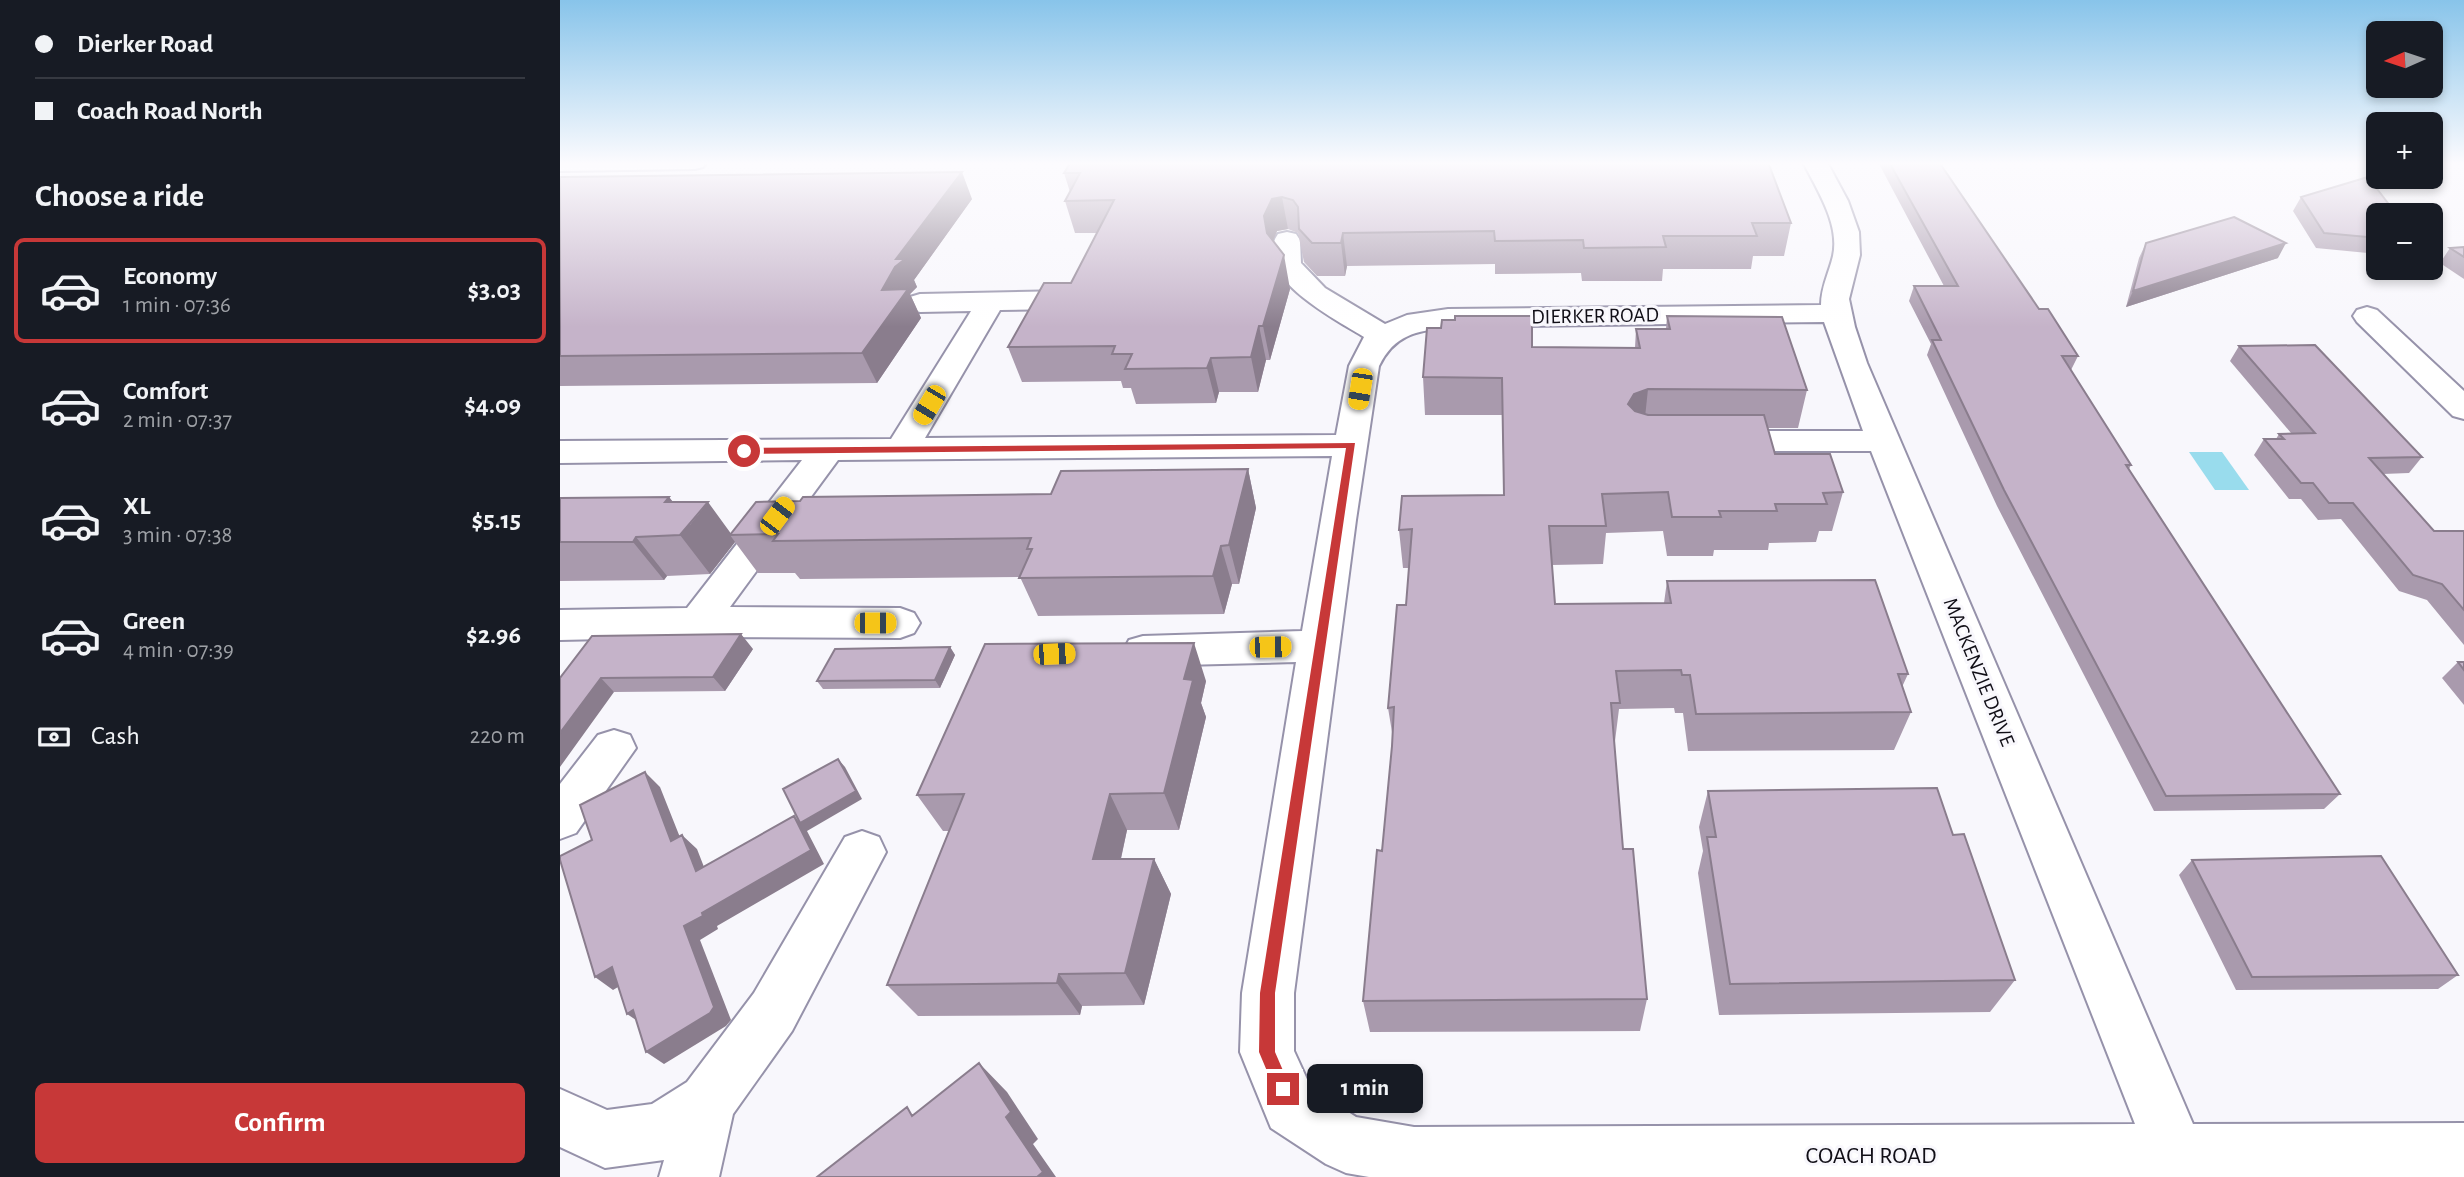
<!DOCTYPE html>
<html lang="en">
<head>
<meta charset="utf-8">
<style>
	:root { --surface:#171b24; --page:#20242c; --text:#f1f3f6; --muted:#9ea1a6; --line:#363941; --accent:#c73838 }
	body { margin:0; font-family:"Alegreya Sans",sans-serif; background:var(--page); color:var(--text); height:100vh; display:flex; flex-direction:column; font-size:26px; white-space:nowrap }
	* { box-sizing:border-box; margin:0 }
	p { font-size:23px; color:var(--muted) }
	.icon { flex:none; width:38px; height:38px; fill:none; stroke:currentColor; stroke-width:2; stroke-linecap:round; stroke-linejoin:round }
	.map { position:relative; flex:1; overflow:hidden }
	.drawer { display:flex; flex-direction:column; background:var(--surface); width:560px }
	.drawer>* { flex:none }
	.guide { display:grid; align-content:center; height:154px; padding:0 35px; background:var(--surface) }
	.needle { width:46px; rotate:267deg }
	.buttons { position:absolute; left:1806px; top:21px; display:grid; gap:14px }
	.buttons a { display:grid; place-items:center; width:77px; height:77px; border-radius:10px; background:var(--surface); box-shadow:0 4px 10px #0003; font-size:35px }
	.end { position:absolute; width:32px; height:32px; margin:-16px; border:9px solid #c73838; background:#fff; box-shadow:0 0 0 4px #fff }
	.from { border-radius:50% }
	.bubble { position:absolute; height:49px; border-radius:10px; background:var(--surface); box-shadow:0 4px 10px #0003; font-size:23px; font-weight:600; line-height:49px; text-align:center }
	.car { position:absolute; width:21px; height:42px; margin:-21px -10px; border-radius:9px; box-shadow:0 0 5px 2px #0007; background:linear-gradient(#f5c518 24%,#345 0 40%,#f5c518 0 76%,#345 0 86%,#f5c518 0) }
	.guide b { display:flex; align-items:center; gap:24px; height:66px; font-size:26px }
	.guide b+b { border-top:2px solid var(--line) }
	.guide i { width:18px; height:18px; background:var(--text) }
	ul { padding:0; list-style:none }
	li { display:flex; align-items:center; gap:21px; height:105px; margin:0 14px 10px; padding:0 21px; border:4px solid transparent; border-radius:10px }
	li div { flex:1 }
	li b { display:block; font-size:26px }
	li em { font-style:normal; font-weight:600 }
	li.selected { border-color:var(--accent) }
	li>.icon { width:63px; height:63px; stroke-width:1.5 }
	h2 { padding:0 35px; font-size:32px; line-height:84px }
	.pay { display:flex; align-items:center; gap:18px; height:77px; padding:0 35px; font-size:26px }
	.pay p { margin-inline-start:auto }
	.action { display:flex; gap:14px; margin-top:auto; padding:14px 35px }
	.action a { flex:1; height:80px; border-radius:10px; background:var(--accent); color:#fff; font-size:28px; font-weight:600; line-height:80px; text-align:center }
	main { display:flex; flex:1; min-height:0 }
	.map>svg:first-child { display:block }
</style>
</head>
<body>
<main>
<section class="drawer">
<div class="guide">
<b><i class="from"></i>Dierker Road</b>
<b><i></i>Coach Road North</b>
</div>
<h2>Choose a ride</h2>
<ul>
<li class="selected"><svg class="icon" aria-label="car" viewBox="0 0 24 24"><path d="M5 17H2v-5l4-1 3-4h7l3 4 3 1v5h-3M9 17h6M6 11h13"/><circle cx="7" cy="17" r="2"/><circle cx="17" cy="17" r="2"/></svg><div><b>Economy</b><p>1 min · 07:36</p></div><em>$3.03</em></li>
<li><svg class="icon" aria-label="car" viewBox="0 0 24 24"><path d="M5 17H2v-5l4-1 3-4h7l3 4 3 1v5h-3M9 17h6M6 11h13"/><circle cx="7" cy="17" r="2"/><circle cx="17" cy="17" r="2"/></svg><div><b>Comfort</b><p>2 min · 07:37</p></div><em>$4.09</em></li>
<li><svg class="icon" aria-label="car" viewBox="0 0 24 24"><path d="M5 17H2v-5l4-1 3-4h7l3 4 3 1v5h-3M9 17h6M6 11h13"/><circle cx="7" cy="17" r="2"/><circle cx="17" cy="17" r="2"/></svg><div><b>XL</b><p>3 min · 07:38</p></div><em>$5.15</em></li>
<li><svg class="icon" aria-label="car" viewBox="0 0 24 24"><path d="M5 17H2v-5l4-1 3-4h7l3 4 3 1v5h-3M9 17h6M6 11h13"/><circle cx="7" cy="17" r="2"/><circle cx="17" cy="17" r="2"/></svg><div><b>Green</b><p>4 min · 07:39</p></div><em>$2.96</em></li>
</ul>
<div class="pay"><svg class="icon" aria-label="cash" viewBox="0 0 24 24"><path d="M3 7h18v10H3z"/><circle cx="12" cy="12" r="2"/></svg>Cash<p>220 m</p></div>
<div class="action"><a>Confirm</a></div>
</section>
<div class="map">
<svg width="1904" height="1177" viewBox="0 0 1904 1177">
	<rect width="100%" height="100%" fill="#f8f7fc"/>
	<!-- water -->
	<path fill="#99dced" d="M1629,452H1662L1689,490H1655Z"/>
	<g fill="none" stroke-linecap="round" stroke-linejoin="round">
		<defs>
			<path id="minor" d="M0,162H147L143,167L135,169L0,171Z
				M1243,162H1267L1288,201L1299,232L1300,255L1289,299L1295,327L1307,363L1633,1124L1904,1123V1177H809L786,1173L766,1164L711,1128L680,1052L682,993L736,662L583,666L569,662L563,651L569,640L583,636L742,631L772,456L278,460L170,607L340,608L354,613L360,623L354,633L340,638L138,637L0,640V610L127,608L242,460L0,463V441L331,439L411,311L360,312L350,309L346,303L350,297L360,294L507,291L517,294L521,300L517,306L507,309L440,310L365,438L776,435L789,366L804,337C777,320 689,276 718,234L727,232L736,234L740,240L741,263L765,288L825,324L847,315L888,309L1261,305C1261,287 1269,273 1273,256C1280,224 1257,190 1243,162ZM1264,322L1303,431H1159L1147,434L1142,441L1147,448L1159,451H1311L1575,1124L854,1127L796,1117L751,1088L734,1051V993L796,520L819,366C835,334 855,332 888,327Z
				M1807,307L1817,310L1904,391V419L1893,416L1797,322L1793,316L1797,310Z
				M54,730L70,735L76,748L16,833L0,839V784L38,735Z
				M302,831L319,837L326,852L232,1031L173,1114L159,1177H99L104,1160L45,1168L0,1147V1089L47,1110L92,1104L127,1082L194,993L285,837Z"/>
		</defs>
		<!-- minor casing -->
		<use href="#minor" stroke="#9692aa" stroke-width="4"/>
		<!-- minor -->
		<use href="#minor" fill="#fff" fill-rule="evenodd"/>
	</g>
	<!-- wall -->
	<path fill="#a99aad" d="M511,162L1231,223L1224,256H1193L1191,269H1103L1102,281H1022L1021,273L935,274V264L787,266L785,276H757L744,262L738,233L728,229L717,231L713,241L730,289L710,360H706L698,392H659L656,403L576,404L571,388H563L561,381L462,382L448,347L511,283L537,233H515L505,201L510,192L504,173Z
		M1318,162H1379L1479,309L1518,356L1511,370L1571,465L1569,469L1780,794L1764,809L1594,811L1437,506L1367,355L1371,344L1349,301L1354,286H1384Z
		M0,177L412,199L354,280L357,287L350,294L361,318L317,383L0,386Z
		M1741,197L1818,215V254L1756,248L1733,211Z
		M1586,243L1718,258L1566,307L1579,258Z
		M1904,247V279L1880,263L1890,248Z
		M1107,316L1247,390L1238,428H1208L1215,454L1283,492L1272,531H1259L1256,542L1209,543L1208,550H1154L1153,556H1107L1103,531L1046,533L1043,564L992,565L995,604L1104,603L1107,581L1348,674L1342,687L1351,712L1334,750L1128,751L1123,713H1115L1114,708L1059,709L1055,741H1054L1063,849L1087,999L1080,1031L810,1032L803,1001L822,851L833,738L828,708L846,605L849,568H843L839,530L944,495L942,415H865L863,377L972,347L1075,348L1076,329H1106Z
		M1679,346L1862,457L1849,473L1823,474L1874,531H1904V645L1867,600L1839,591L1781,519L1758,520L1741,499H1729L1694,455L1704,439H1716L1719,434L1731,433L1670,361Z
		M688,469L696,508L679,584H672L664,614L478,616L460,577L240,579L235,573H198L175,542L150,574L107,576L104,580L0,581V498L109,497L113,502L171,534L240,501L491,494Z
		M390,647L395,655L380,688L263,689L257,681Z
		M193,649L165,691L54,692L0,678Z
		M1898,662H1904V705L1882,678Z
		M646,681L641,703L646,717L619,830H567L561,859H594L611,894L584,1005L522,1006L520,1015L358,1016L327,985L389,831H383L357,795Z
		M1148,791L1393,835L1455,980L1430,1012L1159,1015L1138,873L1143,851L1139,827Z
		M1632,860L1898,975L1878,989L1676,990L1619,875Z"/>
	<!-- shaded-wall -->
	<path fill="#8a7d8d" d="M402,172L412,199L354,280L357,287L350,294L361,318L317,383L302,353L322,290L335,267L336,259Z
		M722,197L728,229L717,231L710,249L704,216L712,199Z
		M783,233L787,266L785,276L781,243Z
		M1726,243L1718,258L1566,307L1573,291Z
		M724,255L730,289L710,360L703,326Z
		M699,326L706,360L698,392L691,357Z
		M651,358L659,392L656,403L647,368Z
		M1088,389L1084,427L1068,404L1074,394Z
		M688,469L696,508L679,584L669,545Z
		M109,497L130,525L148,502L172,535H170L175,542L150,574L120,535L105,502Z
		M76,537L107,576L104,580L73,542Z
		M661,546L672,584L664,614L653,576Z
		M181,634L193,649L165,691L153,677Z
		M634,643L646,681L641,703L646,717L619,830L604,793L624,679Z
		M390,647L395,655L380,688L375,680Z
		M41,678L54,692L0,767V733Z
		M278,759L285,767L302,799L247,831L264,864L157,926L158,929L140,940L171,1020L166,1026L104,1064L86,1052L124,926L142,913L234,816L240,823Z
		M85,772L100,787L127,855L111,841Z
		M550,794L567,830L553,894L533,859Z
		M122,835L137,849L151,885L136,871Z
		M594,859L611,894L584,1005L565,973Z
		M52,967L70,980L53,990L35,977Z
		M499,974L522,1006L520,1015L497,983Z
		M73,1010L85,1026L67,1014Z
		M419,1063L447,1092L478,1139L473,1144L496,1177H477Z"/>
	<!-- building -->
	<path fill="#c5b3c9" stroke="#8a7d8d" stroke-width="2" d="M511,162H1208L1231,223H1192L1197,236H1103L1106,247L1024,248L1023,240L935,241L934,231L783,233L781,243H752L739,229L738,207L733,200L722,197L712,199L704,216L707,233L724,255L703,326H699L691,357L651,358L647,368L565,369L572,354H552L555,346L448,347L484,283H511L554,200L505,201L520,173H504Z
		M1329,162H1379L1479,309H1488L1518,356H1502L1571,465H1566L1780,794L1606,796L1444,490L1372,340H1381L1354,286H1398Z
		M402,172L336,259H345L335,267L322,290L348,289L302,353L0,356V177Z
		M1808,177L1837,215H1818V238L1764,233L1741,197Z
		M1674,217L1726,243L1573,291L1586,243Z
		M1904,247V257L1890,248Z
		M895,316H972V347L1080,348L1076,329H1110L1107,316L1222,317L1247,390L1088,389L1074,394L1068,404L1075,411L1088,415H1204L1215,454H1270L1283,492L1263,493L1267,504H1215L1217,511H1159L1161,517H1112L1108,492L1042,494L1046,526H989L995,604L1111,603L1107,581L1315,580L1348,674H1338L1351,712L1136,714L1130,675H1122L1121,670L1056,671L1060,703H1051L1063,849H1073L1087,999L803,1001L817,850L822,851L832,746L834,707L828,708L837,605H846L852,529L839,530L842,496L944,495L942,378L863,377L867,328H881L882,320H895Z
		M1755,345L1862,457L1809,458L1874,531H1904V610L1882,584L1853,575L1793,503H1769L1753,483H1741L1704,439H1724L1719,434L1755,433L1679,346Z
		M688,469L669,545L661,546L653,576L459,578L472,549H467L471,538L213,541L218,534L170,535L196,502L240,501L243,497L491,494L501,471Z
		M109,497L105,502H148L120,535L76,537L73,542H0V498Z
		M181,634L153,677L41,678L0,733V678L32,636Z
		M634,643L624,679L633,680L604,793L550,794L533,859H594L565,973L499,974L497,983L327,985L404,794L357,795L425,644Z
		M390,647L375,680L257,681L275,649Z
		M1898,662H1904V670Z
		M278,759L296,791L240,823L223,789Z
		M85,772L111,841L122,835L136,871L234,816L251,850L142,913L143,916L124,926L154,1007L150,1013L86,1052L73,1010L67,1014L52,967L35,977L0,860V856L32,840L20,805Z
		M1377,788L1393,835L1404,834L1455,980L1170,984L1147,837H1156L1148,791Z
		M1821,856L1898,975L1692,977L1632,860Z
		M419,1063L451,1112L446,1117L483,1172L477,1177H257L347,1107L352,1116Z"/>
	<!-- sky -->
	<linearGradient id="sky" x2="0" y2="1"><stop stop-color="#88c4ea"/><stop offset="0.5" stop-color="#fcfbfe"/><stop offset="1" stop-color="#fcfbfe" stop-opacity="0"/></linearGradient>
	<rect width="1904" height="327" fill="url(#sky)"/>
	<!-- route -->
	<path fill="#c73838" d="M795,443L715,993V1052L731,1089L729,1095L723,1097L717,1095L699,1052L700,993L786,448L184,454L179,451L184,448Z"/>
	<g text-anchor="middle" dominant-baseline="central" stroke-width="6" stroke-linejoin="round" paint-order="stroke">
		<!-- street labels -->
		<g font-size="21" fill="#100e16" stroke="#f8f7fc">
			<text transform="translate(1035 316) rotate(-1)">DIERKER ROAD</text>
			<text transform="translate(1419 672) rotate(68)">MACKENZIE DRIVE</text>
		</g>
		<!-- near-street labels -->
		<g font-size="24" fill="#100e16" stroke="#f8f7fc">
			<text x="1311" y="1156">COACH ROAD</text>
		</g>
	</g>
</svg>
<div class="buttons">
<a><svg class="needle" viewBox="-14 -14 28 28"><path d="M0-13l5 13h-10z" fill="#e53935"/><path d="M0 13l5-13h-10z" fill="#9ea1a6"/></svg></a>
<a>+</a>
<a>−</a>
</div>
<i class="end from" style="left:184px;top:451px"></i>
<i class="end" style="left:723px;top:1089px"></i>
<div class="bubble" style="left:747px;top:1064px;width:116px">1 min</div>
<i class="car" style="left:800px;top:389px;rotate:189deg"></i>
<i class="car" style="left:369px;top:405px;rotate:211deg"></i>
<i class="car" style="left:217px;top:516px;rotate:37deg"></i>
<i class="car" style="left:315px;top:623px;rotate:90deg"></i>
<i class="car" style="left:710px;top:647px;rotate:89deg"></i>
<i class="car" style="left:494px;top:654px;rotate:88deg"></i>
</div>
</main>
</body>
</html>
